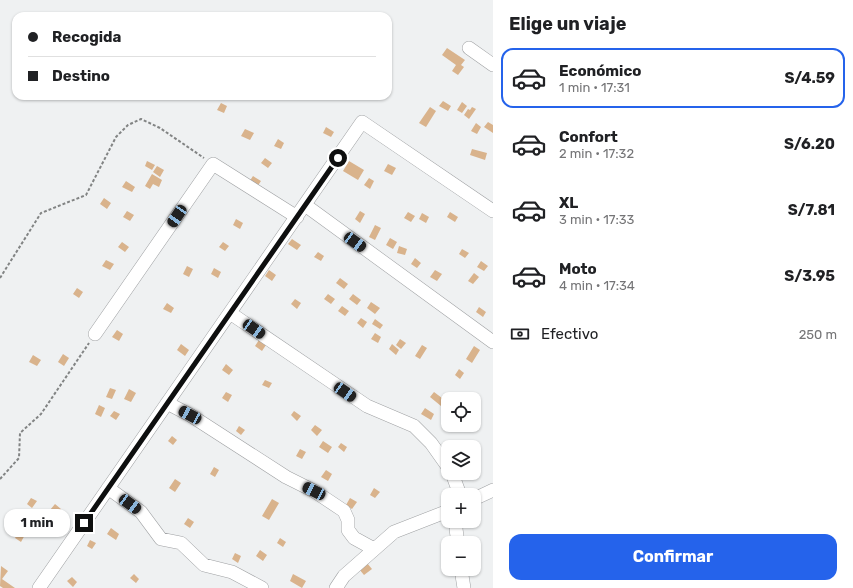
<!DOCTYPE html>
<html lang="es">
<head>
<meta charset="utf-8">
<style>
	:root { --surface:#fff; --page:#f6f6f6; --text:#202124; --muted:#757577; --line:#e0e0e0; --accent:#2563eb }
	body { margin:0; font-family:Rubik,sans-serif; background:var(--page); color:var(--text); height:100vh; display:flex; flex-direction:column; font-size:15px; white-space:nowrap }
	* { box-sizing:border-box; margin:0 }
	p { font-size:13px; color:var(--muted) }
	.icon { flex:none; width:22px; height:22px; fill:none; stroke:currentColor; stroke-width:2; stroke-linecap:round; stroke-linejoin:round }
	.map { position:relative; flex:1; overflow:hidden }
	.sheet { display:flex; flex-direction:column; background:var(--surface); width:360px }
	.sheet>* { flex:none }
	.guide { position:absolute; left:12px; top:12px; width:380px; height:88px; border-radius:12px; box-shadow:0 1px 3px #0004; display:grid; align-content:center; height:88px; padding:0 16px; background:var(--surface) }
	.tools { position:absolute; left:441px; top:392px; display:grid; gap:8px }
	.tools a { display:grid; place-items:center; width:40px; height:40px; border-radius:8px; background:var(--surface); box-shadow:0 1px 3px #0004; font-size:20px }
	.end { position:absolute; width:18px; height:18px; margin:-9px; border:5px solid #0e0f0f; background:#fff; box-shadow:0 0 0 2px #fff }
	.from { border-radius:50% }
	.bubble { position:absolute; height:28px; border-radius:12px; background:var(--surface); box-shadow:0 1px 3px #0004; font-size:13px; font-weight:700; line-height:28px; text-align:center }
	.car { position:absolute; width:12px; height:24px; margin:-12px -6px; border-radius:5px; box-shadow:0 0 3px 1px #0007; background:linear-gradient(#222 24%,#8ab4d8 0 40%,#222 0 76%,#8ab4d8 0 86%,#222 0) }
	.guide b { display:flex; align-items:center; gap:14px; height:38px; font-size:15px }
	.guide b+b { border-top:1px solid var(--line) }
	.guide i { width:10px; height:10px; background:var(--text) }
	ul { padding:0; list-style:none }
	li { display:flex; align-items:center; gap:12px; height:60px; margin:0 8px 6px; padding:0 8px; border:2px solid transparent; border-radius:12px }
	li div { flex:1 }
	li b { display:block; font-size:15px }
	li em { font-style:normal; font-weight:700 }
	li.selected { border-color:var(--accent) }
	li>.icon { width:36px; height:36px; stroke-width:1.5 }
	h2 { padding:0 16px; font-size:18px; line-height:48px }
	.pay { display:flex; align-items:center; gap:10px; height:44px; padding:0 16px; font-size:15px }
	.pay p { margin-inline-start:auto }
	.cta { display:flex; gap:8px; margin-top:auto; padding:8px 16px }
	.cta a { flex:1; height:46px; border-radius:12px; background:var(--accent); color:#fff; font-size:16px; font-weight:700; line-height:46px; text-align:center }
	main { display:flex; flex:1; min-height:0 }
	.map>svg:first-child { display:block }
</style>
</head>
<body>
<main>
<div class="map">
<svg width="493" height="588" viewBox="0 0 493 588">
	<rect width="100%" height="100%" fill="#eff1f2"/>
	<!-- building -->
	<path fill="#d9b38c" d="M447,48L465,60L461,65L464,67L458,75L452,71L456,65L442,55Z
		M443,101L451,106L448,111L439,106Z
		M462,102L467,106L462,113L457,110Z
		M221,103L227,106L224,113L217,110Z
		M430,107L436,111L426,127L419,123Z
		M472,107L476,109L469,119L464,115L468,109L470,110Z
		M488,122L493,125V133L484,127Z
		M476,123L481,127L477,134L471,131Z
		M326,127L334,132L331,137L323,133Z
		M245,129L254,133L250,140L241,136Z
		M278,139L284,143L281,149L274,146Z
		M472,149L487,153L485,160L470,155Z
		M265,158L272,163L268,168L261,163Z
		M147,161L155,165L152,170L145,166Z
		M349,161L364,170L358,180L343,171Z
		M388,164L396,168L392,175L384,171Z
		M157,166L164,170L160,177L153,172Z
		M152,174L162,180L159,187L153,184L150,189L145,186Z
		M253,176L261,181L257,187L249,182Z
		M369,178L374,181L370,189L364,185Z
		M126,181L135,187L132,192L122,187Z
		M104,198L111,203L107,209L100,204Z
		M127,211L134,215L130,221L123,217Z
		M360,211L365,214L360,223L355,219Z
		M408,212L415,216L411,222L404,218Z
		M450,212L458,217L455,222L447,217Z
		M422,213L429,217L426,223L419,219Z
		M236,219L243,223L240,229L233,225Z
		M375,225L381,228L375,240L369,237Z
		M390,238L397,242L393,249L386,245Z
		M292,239L301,245L297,250L288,244Z
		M122,242L129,247L125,252L118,247Z
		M223,242L229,246L225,251L219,247Z
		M399,246L407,249L405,255L397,253Z
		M462,249L469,253L465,258L459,254Z
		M318,252L324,256L321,261L314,257Z
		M415,258L421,263L417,268L411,264Z
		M106,260L114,264L110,270L102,266Z
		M481,261L488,266L484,271L477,267Z
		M187,266L193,269L189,277L183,274Z
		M214,268L221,272L218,278L211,274Z
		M269,270L276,275L272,281L265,276Z
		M435,270L442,274L437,281L430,277Z
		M474,273L479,277L473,284L468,281Z
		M340,278L348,284L344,289L336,283Z
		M77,288L83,292L79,298L73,294Z
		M328,294L335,299L331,304L324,299Z
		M353,294L361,300L357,305L349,299Z
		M295,299L301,303L297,309L291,304Z
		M371,302L380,308L375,314L367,308Z
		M167,303L174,308L171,313L163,309Z
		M342,306L349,311L345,316L338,311Z
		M479,307L486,312L483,317L476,312Z
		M361,318L367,322L363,328L357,323Z
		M375,319L383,325L380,329L372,324Z
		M117,330L123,334L119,341L112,337Z
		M375,333L381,337L378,343L371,339Z
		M400,339L406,343L401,349L396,345Z
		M259,340L266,345L262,351L255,346Z
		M181,344L189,350L185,356L177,350Z
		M392,344L399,350L396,355L389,349Z
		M422,345L427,348L420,359L415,356Z
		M474,346L480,350L472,363L466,359Z
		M63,354L69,358L64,366L58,362Z
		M33,355L41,360L37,366L29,362Z
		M226,364L233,370L229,375L222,370Z
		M459,369L464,373L460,379L455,375Z
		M265,380L272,383L269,388L262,385Z
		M110,388L116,390L112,399L106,397Z
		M129,389L136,393L131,402L124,399Z
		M226,392L232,395L228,402L222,398Z
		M434,392L446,401L441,406L430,397Z
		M99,405L105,408L101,417L95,414Z
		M425,408L434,414L431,420L421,414Z
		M114,411L120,414L116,420L110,416Z
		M294,411L301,416L297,421L291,415Z
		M315,425L322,430L317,436L311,430Z
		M239,426L245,430L241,435L236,431Z
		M172,436L177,440L173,445L168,441Z
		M323,441L332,447L328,453L319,447Z
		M341,443L347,447L344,452L338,447Z
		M300,449L306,452L302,459L296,456Z
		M214,467L219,470L215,477L210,474Z
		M326,470L332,474L328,481L321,477Z
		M175,479L181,483L175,492L169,488Z
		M374,488L380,492L375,498L370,495Z
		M31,498L37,501L32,508L27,504Z
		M350,498L357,502L352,509L346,505Z
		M272,499L279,503L269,520L262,516Z
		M55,504L61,509L57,514L50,510Z
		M16,514L21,517L18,523L12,520Z
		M188,518L194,522L190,528L184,524Z
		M21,527L27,531L21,542L15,538Z
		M111,528L119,534L116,540L107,534Z
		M280,538L286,542L283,547L277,543Z
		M90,540L96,543L92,549L87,546Z
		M260,550L267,555L263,561L256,556Z
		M235,553L241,556L238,563L232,559Z
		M367,563L372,569L364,575L359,569Z
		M1,566L8,571L2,579L15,588H3L0,586Z
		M134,574L139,579L136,583L130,578Z
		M293,574L306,581L302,588L290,581Z
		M72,577L77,582L73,587L67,581Z"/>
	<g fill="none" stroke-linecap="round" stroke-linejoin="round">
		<defs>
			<path id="minor" d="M469,48L493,65
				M305,205L493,342
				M230,313L367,406L414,426L431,443L448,467
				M95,334L213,164L297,217
				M167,403L190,415L286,477L314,491L344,511L348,520V530L354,538L374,549
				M452,473L460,495
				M108,488L141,512L161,539L181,543L204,565L232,572L262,588
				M474,499L493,490
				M457,521L456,529L458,543
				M461,569L464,588
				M39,588L362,122L493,211
				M336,588L344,576L394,532L448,511"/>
		</defs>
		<!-- minor casing -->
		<use href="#minor" stroke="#9fa1a3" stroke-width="14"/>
		<!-- path -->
		<path stroke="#828484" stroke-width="2" stroke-dasharray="3 2" stroke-linecap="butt" d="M0,278L41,213L86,195L116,137L128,125L141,119L160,128L204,158
			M0,479L19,458L20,433L41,414L89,343"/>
		<!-- minor -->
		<use href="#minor" stroke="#fff" stroke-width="13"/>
	</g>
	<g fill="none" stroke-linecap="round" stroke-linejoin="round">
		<!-- route -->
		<path stroke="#0e0f0f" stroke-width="5" d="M84,523L338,158"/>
	</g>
</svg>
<div class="tools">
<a><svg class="icon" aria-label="locate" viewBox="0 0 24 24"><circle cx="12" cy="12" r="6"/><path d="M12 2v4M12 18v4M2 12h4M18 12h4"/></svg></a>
<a><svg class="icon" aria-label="layers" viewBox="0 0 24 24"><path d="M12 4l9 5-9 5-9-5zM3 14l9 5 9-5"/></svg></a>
<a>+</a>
<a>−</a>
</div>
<i class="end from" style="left:338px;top:158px"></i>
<i class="end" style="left:84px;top:523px"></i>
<div class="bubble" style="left:4px;top:509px;width:66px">1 min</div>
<i class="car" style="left:177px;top:216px;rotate:214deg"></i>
<i class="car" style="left:355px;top:242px;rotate:126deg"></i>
<i class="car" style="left:254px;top:329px;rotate:124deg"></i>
<i class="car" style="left:345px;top:392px;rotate:124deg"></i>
<i class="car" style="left:190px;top:415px;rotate:298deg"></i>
<i class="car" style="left:314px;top:491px;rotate:296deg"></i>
<i class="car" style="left:130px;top:504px;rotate:126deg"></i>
<div class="guide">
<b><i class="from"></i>Recogida</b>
<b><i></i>Destino</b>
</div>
</div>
<section class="sheet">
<h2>Elige un viaje</h2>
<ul>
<li class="selected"><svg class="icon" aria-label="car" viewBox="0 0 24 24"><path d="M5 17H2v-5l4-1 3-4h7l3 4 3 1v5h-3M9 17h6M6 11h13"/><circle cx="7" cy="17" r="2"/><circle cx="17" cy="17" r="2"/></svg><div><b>Económico</b><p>1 min · 17:31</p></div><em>S/4.59</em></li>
<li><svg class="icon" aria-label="car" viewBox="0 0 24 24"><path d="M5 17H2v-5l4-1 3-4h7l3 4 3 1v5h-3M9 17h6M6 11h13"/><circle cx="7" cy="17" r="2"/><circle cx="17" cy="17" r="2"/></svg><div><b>Confort</b><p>2 min · 17:32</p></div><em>S/6.20</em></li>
<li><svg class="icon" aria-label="car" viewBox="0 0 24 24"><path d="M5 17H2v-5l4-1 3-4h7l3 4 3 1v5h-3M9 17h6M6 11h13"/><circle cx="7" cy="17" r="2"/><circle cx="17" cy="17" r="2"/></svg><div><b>XL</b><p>3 min · 17:33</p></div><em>S/7.81</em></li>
<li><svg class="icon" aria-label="car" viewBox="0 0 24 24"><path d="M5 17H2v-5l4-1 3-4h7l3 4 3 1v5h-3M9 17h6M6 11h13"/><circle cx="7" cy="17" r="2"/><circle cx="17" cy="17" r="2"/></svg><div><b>Moto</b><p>4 min · 17:34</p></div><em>S/3.95</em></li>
</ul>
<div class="pay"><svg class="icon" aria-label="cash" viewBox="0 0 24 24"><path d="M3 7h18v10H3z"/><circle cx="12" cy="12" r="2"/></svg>Efectivo<p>250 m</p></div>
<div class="cta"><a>Confirmar</a></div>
</section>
</main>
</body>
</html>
